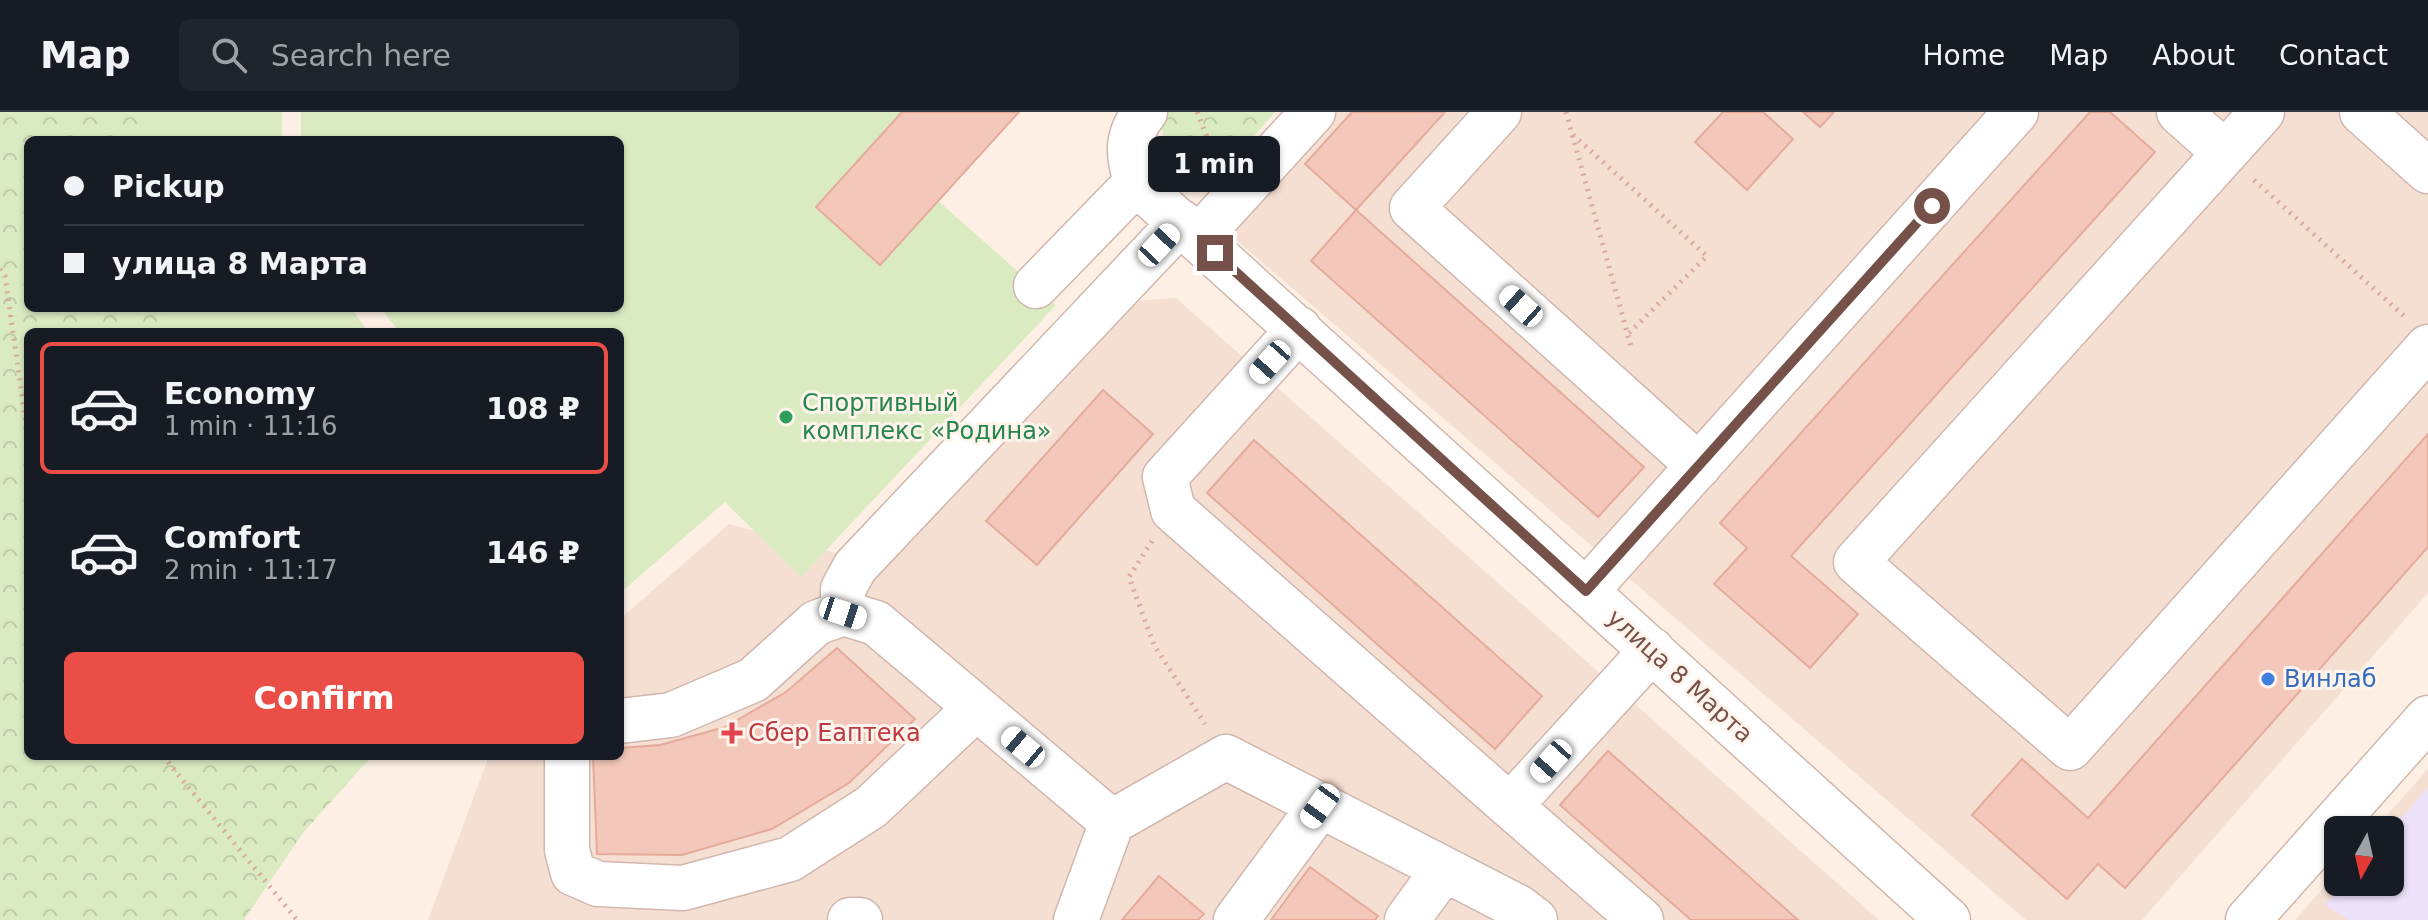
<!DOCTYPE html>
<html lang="en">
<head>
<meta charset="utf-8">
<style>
	:root { --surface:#171b24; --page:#20242c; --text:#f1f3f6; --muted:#9ea1a6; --line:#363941; --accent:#ea4e46 }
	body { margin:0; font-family:"DejaVu Sans",sans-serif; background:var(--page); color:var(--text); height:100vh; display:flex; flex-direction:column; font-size:30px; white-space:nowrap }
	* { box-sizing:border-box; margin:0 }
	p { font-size:26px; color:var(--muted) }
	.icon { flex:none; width:44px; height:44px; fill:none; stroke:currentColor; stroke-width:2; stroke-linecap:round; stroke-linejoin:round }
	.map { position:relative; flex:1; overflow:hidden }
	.side { position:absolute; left:24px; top:216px; width:600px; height:432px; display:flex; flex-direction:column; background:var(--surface); border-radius:12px; box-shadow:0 2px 6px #0004 }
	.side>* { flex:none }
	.banner { position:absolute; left:24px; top:24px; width:600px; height:176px; border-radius:12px; box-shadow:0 2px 6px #0004; display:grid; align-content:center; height:176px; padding:0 40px; background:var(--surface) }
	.needle { width:52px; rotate:188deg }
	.fabs { position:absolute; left:2324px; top:704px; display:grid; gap:16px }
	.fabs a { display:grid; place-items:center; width:80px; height:80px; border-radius:12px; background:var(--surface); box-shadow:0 2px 6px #0004; font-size:40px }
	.end { position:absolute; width:36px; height:36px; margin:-18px; border:10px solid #765149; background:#fff; box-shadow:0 0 0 4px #fff }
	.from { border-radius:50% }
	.bubble { position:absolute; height:56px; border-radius:12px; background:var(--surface); box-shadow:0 2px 6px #0004; font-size:26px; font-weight:600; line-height:56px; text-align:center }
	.car { position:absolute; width:24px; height:48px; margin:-24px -12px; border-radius:10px; box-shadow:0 0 6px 2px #0007; background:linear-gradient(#fff 24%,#345 0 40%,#fff 0 76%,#345 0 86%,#fff 0) }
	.banner b { display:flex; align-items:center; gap:28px; height:76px; font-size:30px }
	.banner b+b { border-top:2px solid var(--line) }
	.banner i { width:20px; height:20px; background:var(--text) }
	ul { padding:14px 0 0; list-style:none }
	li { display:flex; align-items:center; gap:24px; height:132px; margin:0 16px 12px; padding:0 24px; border:4px solid transparent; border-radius:12px }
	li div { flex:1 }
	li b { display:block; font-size:30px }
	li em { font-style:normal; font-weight:600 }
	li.active { border-color:var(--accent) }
	li>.icon { width:72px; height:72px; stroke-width:1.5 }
	.action { display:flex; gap:16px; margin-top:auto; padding:16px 40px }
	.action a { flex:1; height:92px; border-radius:12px; background:var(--accent); color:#fff; font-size:32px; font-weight:600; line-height:92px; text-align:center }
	header { display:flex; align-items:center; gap:48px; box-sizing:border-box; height:112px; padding:0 40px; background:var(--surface); border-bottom:2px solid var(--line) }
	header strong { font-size:38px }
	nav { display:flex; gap:44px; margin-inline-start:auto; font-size:28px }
	.search { width:560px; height:72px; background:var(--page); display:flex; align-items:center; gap:20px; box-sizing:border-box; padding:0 28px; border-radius:12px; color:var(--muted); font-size:30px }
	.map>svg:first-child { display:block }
</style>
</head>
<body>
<header>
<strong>Map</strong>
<div class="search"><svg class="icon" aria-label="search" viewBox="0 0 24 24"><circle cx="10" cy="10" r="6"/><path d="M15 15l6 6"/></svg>Search here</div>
<nav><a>Home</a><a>Map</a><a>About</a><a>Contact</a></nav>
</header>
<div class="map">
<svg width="2428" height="808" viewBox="0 0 2428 808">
	<defs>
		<pattern id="forest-crowns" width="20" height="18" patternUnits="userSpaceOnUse" patternTransform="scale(2)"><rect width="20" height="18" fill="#daebc2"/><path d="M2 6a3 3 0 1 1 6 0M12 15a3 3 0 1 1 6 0" fill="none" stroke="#bfcba8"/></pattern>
	</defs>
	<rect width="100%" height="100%" fill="#fdefe4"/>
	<!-- residential -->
	<path fill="#f5dfd3" d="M1332,0H2428V481L2142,808H2026L1227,120Z
		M1176,186L1879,808H428L489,644H620V507L729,412L869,450L1119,190Z
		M2428,657V808H2295L2338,759V770H2390V718H2374Z"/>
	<!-- education -->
	<path fill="#ece1f9" d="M2428,675V808H2349L2325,793L2345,770H2390V719Z"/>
	<!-- grass -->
	<path fill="#daebc2" d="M150,0H282V28H145Z
		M301,0H1019L938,89L1056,193L801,465L725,390L620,481V220H399L381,196H620V28H301Z
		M160,196H351L368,220H164Z"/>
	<!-- forest -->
	<path fill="url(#forest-crowns)" d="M0,0H150L145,28H28V196H160L164,220H28V644H372L302,722L244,808H0Z
		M1166,0H1275L1222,61C1173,59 1169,56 1160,7Z"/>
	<!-- building -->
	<path fill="#f3c8bb" stroke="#e6aa9b" stroke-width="2" d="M902,0H1019L880,153L816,95Z
		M1352,0H1445L1356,98L1305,52Z
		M1723,0H1763L1793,27L1747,78L1695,30Z
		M1803,0H1834L1820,15Z
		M2090,0H2110L2155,40L1791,444L1858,502L1810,556L1714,472L1747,436L1720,411Z
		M1356,98L1644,355L1598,405L1311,149Z
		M1103,278L1153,322L1037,453L986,409Z
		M2428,322V435L2125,776L2098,752L2067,787L1972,703L2022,647L2088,706Z
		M1254,328L1542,584L1495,637L1207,381Z
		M837,536L915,607L849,671L772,717L682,743L597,742L593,644H620V636L660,633L725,615L786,580Z
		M1608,639L1798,808H1691L1560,693Z
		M1310,755L1378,804L1375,808H1271Z
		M1159,764L1204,802L1198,808H1122Z"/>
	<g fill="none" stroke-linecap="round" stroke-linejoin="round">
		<defs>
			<path id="minor" d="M1145,0C1125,25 1128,43 1136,71L1948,808
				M1499,0L1412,96L1699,354
				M2179,0L2225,41
				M2262,0L1856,450L2070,636L2428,235
				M2362,0L2428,59
				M1198,126L1313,0
				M1036,174L1136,71
				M1299,217L1165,365L1173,398L1510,694L1652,538
				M1586,479L2016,0
				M843,501V477L855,455L1181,110
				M620,609L671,603L753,568L816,511L843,501L876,511L1112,710
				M567,644V738L573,761L598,772L683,776L790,747L871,695L976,596
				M1510,694L1641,808
				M850,808H860
				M1076,808L1112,710L1226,645L1518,795L1535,808
				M1236,808L1320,694
				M1407,808L1444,757
				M2248,808L2428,606"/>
		</defs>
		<!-- minor casing -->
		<use href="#minor" stroke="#d1b7ad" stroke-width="47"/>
		<!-- path -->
		<path stroke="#d8aa9e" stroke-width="5" stroke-dasharray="2 6" stroke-linecap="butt" d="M1197,0L1216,47
			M1566,0L1632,238
			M1573,23L1707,144L1628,222
			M2254,68L2404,204
			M0,157L5,164L28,326
			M1152,429L1129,465L1154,533L1205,612
			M163,644L297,808"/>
		<!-- minor -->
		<use href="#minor" stroke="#fff" stroke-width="44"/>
	</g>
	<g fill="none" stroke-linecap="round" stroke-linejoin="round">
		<!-- route -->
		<path stroke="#765149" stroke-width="10" d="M1215,141L1586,479L1932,94"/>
	</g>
	<!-- markers -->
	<circle fill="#2e9e5b" stroke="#fff4eb" stroke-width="3" cx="786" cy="305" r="8"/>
	<circle fill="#3f7fe0" stroke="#fff4eb" stroke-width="3" cx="2268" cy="567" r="8"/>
	<path fill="#e0444e" stroke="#fff4eb" stroke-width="3" d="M728 609h8v8h8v8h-8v8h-8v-8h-8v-8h8z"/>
	<g text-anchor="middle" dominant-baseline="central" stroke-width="6" stroke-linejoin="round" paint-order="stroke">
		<!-- leisure labels -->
		<g font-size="24" fill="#27864d" stroke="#fff4eb" text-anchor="start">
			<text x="802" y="291">Спортивный<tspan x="802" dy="28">комплекс «Родина»</tspan></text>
		</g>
		<!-- street labels -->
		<g font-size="24" fill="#765149" stroke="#fff4eb">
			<text transform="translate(1680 564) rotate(42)">улица 8 Марта</text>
		</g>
		<!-- shop labels -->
		<g font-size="24" fill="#366cbe" stroke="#fff4eb" text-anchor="start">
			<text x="2284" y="567">Винлаб</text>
		</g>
		<!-- health labels -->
		<g font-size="24" fill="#be3a42" stroke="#fff4eb" text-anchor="start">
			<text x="748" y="621">Сбер Еаптека</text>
		</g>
	</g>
</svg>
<div class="fabs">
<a><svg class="needle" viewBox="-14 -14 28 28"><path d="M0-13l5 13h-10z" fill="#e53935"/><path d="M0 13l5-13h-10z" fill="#9ea1a6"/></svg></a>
</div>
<i class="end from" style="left:1932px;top:94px"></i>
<i class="end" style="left:1215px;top:141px"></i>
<div class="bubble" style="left:1148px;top:24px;width:132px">1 min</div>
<i class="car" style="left:1159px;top:133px;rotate:43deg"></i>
<i class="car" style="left:1521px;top:194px;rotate:312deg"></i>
<i class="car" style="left:1270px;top:250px;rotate:222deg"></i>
<i class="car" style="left:843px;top:501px;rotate:108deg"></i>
<i class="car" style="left:1023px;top:635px;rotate:310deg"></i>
<i class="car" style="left:1551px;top:649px;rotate:222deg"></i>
<i class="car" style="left:1320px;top:694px;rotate:216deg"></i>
<div class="banner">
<b><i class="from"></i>Pickup</b>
<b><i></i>улица 8 Марта</b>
</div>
<section class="side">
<ul>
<li class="active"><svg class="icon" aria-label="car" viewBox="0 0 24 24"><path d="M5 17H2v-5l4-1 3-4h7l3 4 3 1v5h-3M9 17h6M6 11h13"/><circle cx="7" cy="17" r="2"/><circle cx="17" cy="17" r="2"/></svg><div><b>Economy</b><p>1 min · 11:16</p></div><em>108 ₽</em></li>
<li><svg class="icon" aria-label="car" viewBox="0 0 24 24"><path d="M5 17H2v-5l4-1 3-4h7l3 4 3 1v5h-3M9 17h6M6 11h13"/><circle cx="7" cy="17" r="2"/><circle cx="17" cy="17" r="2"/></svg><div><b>Comfort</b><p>2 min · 11:17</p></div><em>146 ₽</em></li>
</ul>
<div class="action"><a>Confirm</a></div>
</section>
</div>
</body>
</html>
